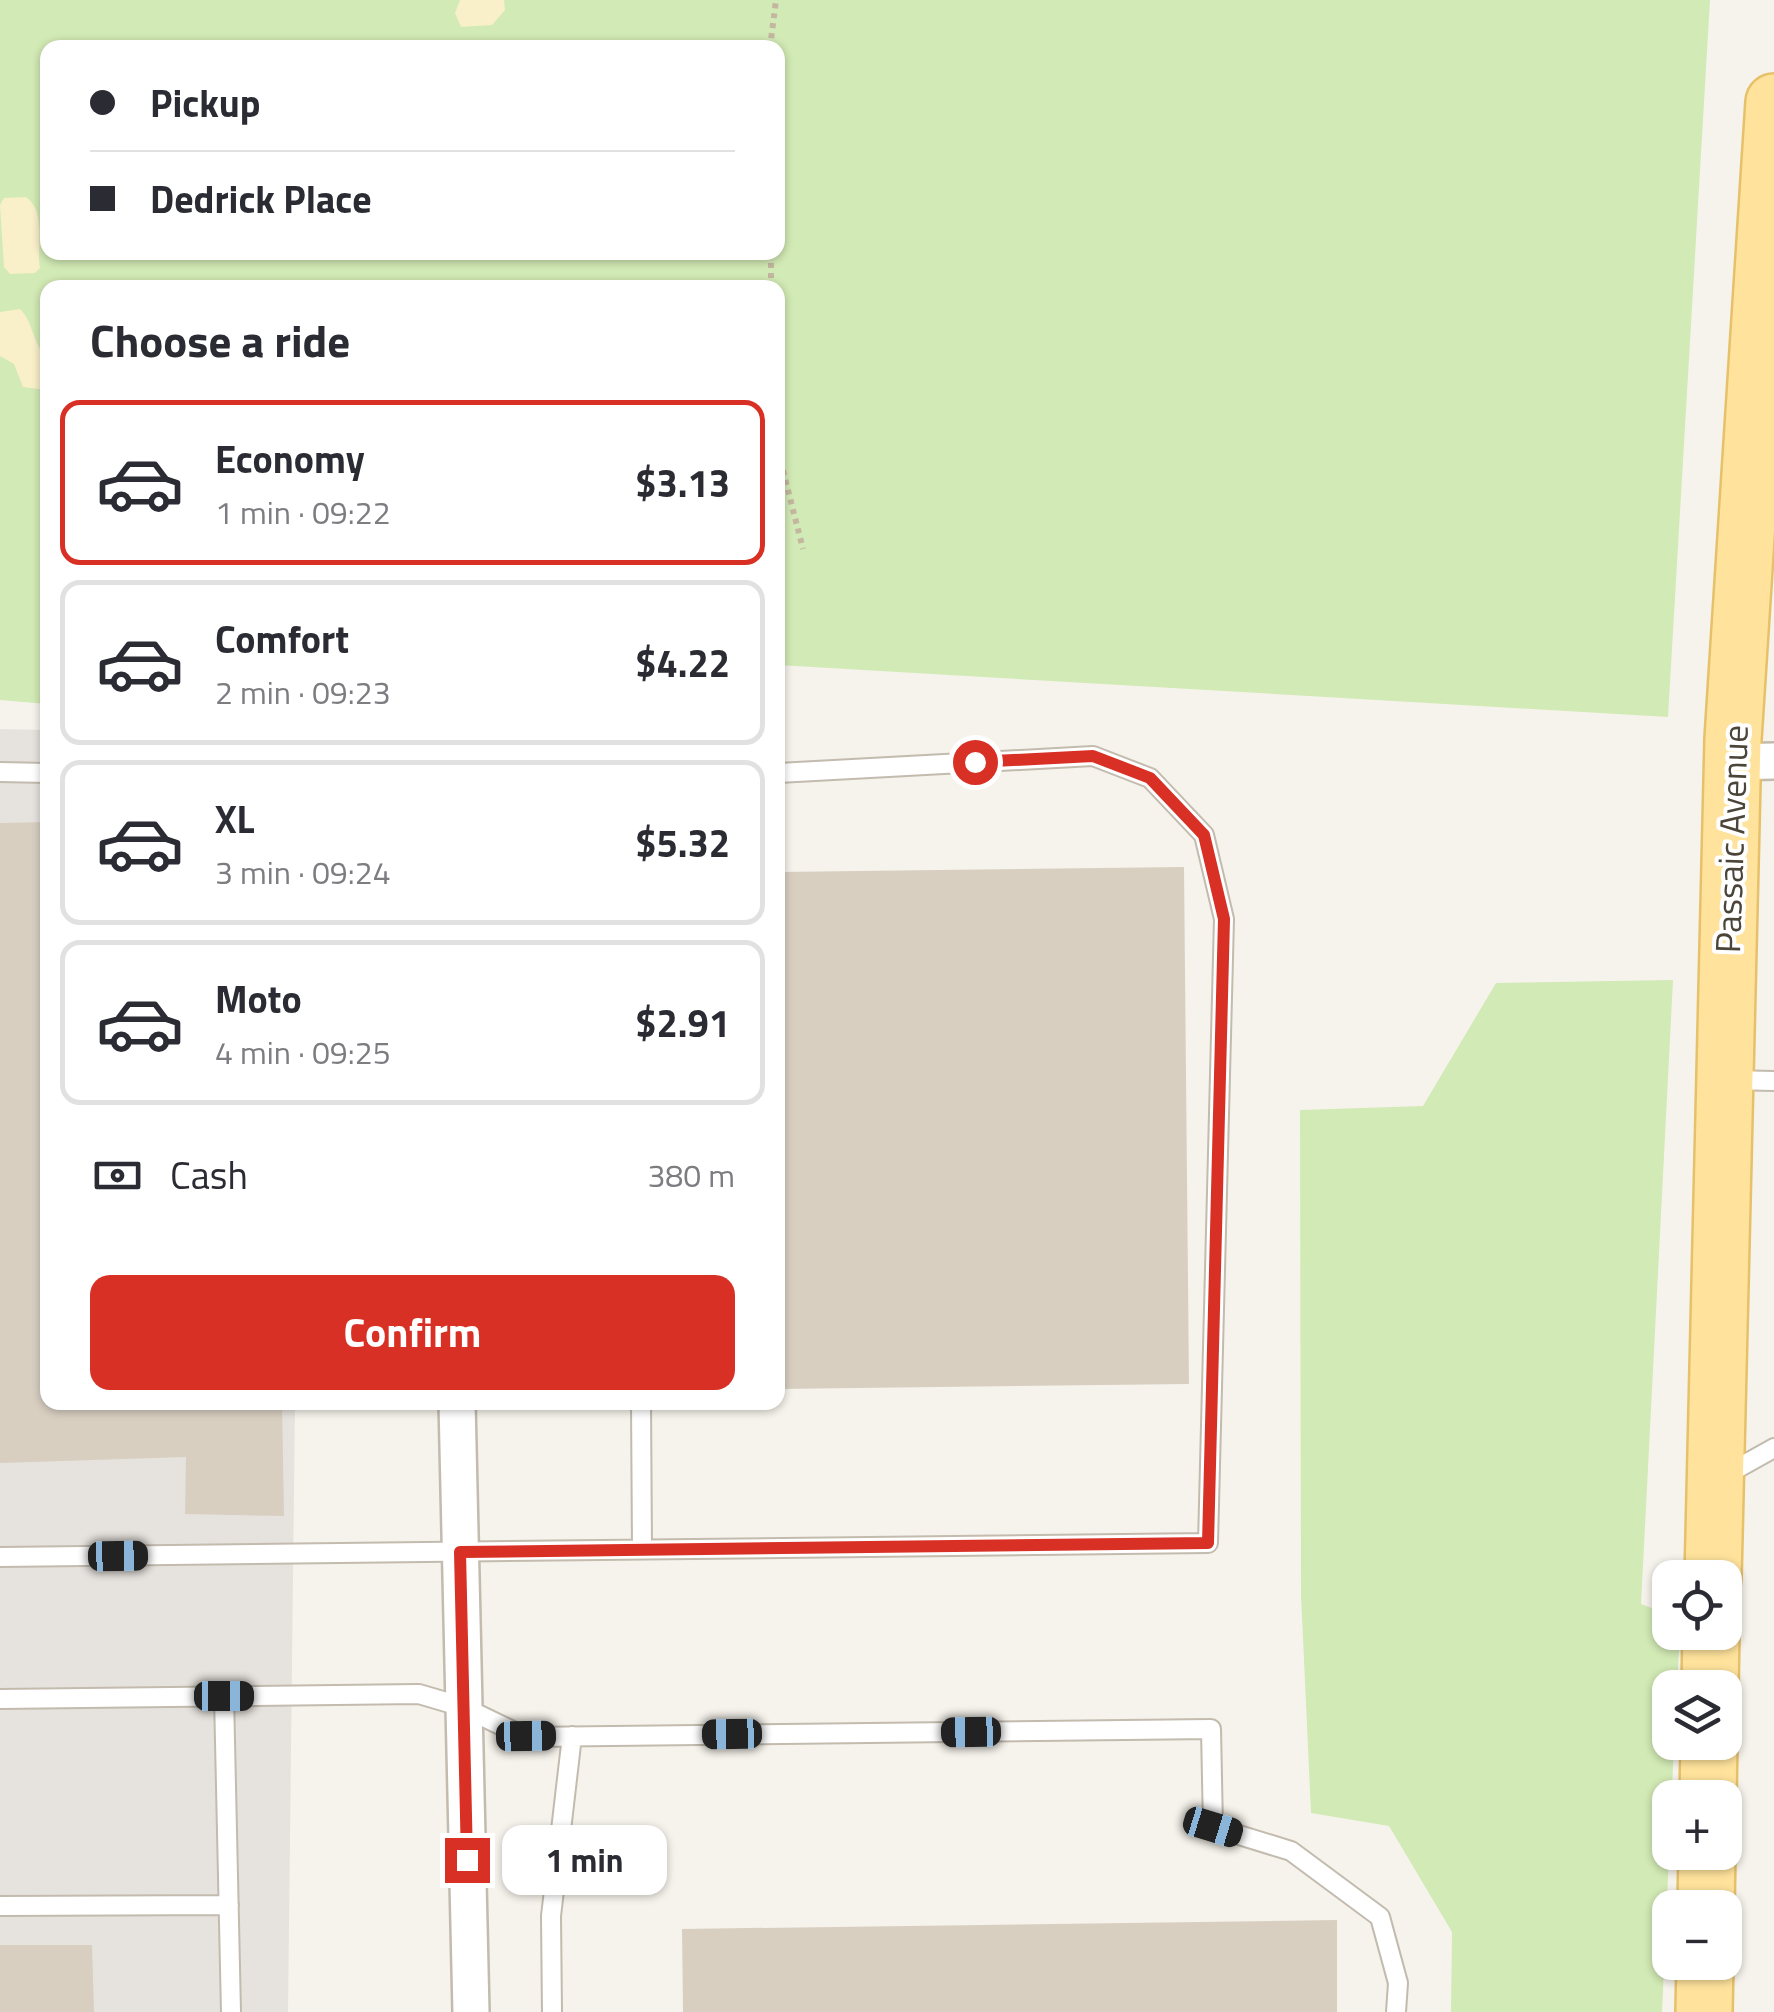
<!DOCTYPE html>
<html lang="en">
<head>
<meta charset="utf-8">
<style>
	:root { --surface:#fff; --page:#f7f7f7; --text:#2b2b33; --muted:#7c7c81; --line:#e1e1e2; --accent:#d93025 }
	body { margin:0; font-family:"Titillium Web",sans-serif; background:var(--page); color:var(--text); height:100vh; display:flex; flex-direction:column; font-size:38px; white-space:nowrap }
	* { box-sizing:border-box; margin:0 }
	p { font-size:32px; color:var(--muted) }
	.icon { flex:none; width:55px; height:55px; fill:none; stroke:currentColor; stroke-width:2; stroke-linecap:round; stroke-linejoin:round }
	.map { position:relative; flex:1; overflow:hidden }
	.drawer { position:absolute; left:40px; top:280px; width:745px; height:1130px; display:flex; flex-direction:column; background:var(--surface); border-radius:20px; box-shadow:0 2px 8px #0004 }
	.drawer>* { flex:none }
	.banner { position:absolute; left:40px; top:40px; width:745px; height:220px; border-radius:20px; box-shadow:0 2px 8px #0004; display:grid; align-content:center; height:220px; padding:0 50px; background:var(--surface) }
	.fabs { position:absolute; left:1652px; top:1560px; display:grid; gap:20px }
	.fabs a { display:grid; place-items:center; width:90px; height:90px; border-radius:20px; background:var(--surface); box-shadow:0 2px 8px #0004; font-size:50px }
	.end { position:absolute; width:45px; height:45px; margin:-22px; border:12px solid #d93025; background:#fff; box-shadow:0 0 0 5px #fff }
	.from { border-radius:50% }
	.bubble { position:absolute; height:70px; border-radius:20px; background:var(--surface); box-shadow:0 2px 8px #0004; font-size:32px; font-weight:700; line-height:70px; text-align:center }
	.car { position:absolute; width:30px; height:60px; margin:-30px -15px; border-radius:12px; box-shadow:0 0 8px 2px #0007; background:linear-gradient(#222 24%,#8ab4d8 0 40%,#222 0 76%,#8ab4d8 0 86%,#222 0) }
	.banner b { display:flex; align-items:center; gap:35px; height:95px; font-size:38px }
	.banner b+b { border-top:2px solid var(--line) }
	.banner i { width:25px; height:25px; background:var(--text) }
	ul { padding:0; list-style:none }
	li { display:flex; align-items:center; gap:30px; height:165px; margin:0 20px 15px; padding:0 30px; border:5px solid var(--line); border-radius:20px }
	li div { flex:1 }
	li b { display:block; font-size:38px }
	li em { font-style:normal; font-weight:700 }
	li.selected { border-color:var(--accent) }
	li>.icon { width:90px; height:90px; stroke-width:1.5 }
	h2 { padding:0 50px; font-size:45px; line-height:120px }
	.pay { display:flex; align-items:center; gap:25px; height:110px; padding:0 50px; font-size:38px }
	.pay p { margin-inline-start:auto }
	.button { display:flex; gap:20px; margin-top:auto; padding:20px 50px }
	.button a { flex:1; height:115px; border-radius:20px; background:var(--accent); color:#fff; font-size:40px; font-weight:700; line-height:115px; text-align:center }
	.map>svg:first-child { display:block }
</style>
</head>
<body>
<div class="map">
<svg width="1774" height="2012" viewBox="0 0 1774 2012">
	<rect width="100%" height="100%" fill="#f6f3ec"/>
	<!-- industrial -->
	<path fill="#e6e2dd" d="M0,729L47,730L48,1402L295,1403L288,2012H0Z"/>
	<!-- green -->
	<path fill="#d2eab5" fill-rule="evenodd" d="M0,0H1710L1668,717L778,665V288H48L47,704L0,700ZM48,48H778V252H48Z
		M1673,980L1641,1604L1670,1615V1632L1680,1633L1677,1687L1670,1688V1742L1674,1743L1662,2012H1451L1452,1932L1389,1826L1311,1813L1301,1594L1300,1110L1423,1106L1496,983Z"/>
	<!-- sand -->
	<path fill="#f9efc9" d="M460,0H504L505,10L492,25L461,27L455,13Z
		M26,197C47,212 36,245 40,268L35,273L10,274L4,267L0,205L4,198Z
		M20,309C34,323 32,343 47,358V390L23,387L14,364L0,356V312Z"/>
	<!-- building -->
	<path fill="#d8cfc1" d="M48,822V1402H282L284,1516L185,1514L186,1457L0,1463V823Z
		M1184,867L1189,1384L778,1389V872Z
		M1337,1920V2012H683L682,1929Z
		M0,1945H92L94,2012H0Z"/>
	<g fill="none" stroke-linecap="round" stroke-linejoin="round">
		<defs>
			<path id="service" d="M0,772L48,773
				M1729,1080L1774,1081
				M641,1402L642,1547
				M1722,1477L1774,1448
				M0,1557L1208,1543L1224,919L1204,835L1150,778L1093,756L778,773
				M224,1696L231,2012
				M0,1699L419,1694L463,1707L525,1737L1211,1729L1213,1827L1291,1851L1380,1917L1398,1983L1396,2012
				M0,1906L229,1905
				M552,2012L551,1916L572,1736"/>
			<path id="minor" d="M1732,762L1774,761
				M457,1402L471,2012"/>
			<path id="primary" d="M1713,1578L1733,739L1774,102
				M1710,1688L1711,1632
				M1708,1798L1709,1742
				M1706,1908L1707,1852
				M1704,2012L1705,1962"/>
		</defs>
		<!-- service casing -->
		<use href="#service" stroke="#c2bbae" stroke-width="22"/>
		<!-- minor casing -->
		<use href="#minor" stroke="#c2bbae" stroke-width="40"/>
		<!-- primary casing -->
		<use href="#primary" stroke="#e6c16a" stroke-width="60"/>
		<!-- path -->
		<path stroke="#c4b79f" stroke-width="6" stroke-dasharray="5 5" stroke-linecap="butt" d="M770,48L776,0
			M771,288V252
			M778,451L803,549"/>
		<!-- service -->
		<use href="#service" stroke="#fff" stroke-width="18"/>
		<!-- minor -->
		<use href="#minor" stroke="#fff" stroke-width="35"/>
		<!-- primary -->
		<use href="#primary" stroke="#ffe39c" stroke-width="55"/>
	</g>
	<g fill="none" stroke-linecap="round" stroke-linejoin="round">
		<!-- route -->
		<path stroke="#d93025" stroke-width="12" d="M467,1860L460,1552L1208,1543L1224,919L1204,835L1150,778L1093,756L975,762"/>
	</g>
	<g text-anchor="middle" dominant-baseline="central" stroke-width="8" stroke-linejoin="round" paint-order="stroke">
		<!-- street labels -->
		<g font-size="35" fill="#4b4439" stroke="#fff">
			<text transform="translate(1731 839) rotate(-88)">Passaic Avenue</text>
		</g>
	</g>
</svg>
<div class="fabs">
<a><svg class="icon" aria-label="locate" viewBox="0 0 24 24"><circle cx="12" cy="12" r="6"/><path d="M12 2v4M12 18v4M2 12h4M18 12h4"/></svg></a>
<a><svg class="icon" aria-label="layers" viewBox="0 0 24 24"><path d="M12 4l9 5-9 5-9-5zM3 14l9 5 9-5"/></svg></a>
<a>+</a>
<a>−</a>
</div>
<i class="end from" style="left:975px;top:762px"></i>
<i class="end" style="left:467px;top:1860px"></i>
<div class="bubble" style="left:502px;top:1825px;width:165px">1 min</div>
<i class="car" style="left:118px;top:1556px;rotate:89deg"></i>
<i class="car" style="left:224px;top:1696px;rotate:90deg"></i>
<i class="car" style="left:971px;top:1732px;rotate:269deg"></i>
<i class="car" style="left:732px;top:1734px;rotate:269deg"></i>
<i class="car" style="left:526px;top:1736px;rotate:89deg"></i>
<i class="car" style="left:1213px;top:1827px;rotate:107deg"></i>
<div class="banner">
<b><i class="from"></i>Pickup</b>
<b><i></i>Dedrick Place</b>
</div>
<section class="drawer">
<h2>Choose a ride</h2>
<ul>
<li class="selected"><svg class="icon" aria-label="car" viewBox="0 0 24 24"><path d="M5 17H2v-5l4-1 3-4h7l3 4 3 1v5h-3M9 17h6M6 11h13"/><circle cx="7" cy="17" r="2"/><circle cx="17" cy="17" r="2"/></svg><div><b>Economy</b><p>1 min · 09:22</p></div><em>$3.13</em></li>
<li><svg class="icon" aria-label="car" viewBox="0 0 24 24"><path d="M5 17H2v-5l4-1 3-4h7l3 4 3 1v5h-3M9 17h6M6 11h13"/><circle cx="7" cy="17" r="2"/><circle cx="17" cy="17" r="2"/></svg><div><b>Comfort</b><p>2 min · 09:23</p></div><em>$4.22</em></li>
<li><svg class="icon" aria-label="car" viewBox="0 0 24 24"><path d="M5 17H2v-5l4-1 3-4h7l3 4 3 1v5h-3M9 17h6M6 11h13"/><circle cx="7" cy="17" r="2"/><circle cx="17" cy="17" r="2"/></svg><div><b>XL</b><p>3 min · 09:24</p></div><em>$5.32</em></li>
<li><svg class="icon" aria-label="car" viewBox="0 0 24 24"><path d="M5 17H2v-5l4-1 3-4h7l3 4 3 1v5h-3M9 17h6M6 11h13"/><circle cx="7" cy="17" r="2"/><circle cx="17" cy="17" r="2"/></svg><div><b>Moto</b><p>4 min · 09:25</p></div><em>$2.91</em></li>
</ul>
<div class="pay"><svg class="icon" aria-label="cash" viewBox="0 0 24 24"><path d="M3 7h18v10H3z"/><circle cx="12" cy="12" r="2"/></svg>Cash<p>380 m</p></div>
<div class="button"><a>Confirm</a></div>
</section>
</div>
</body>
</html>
